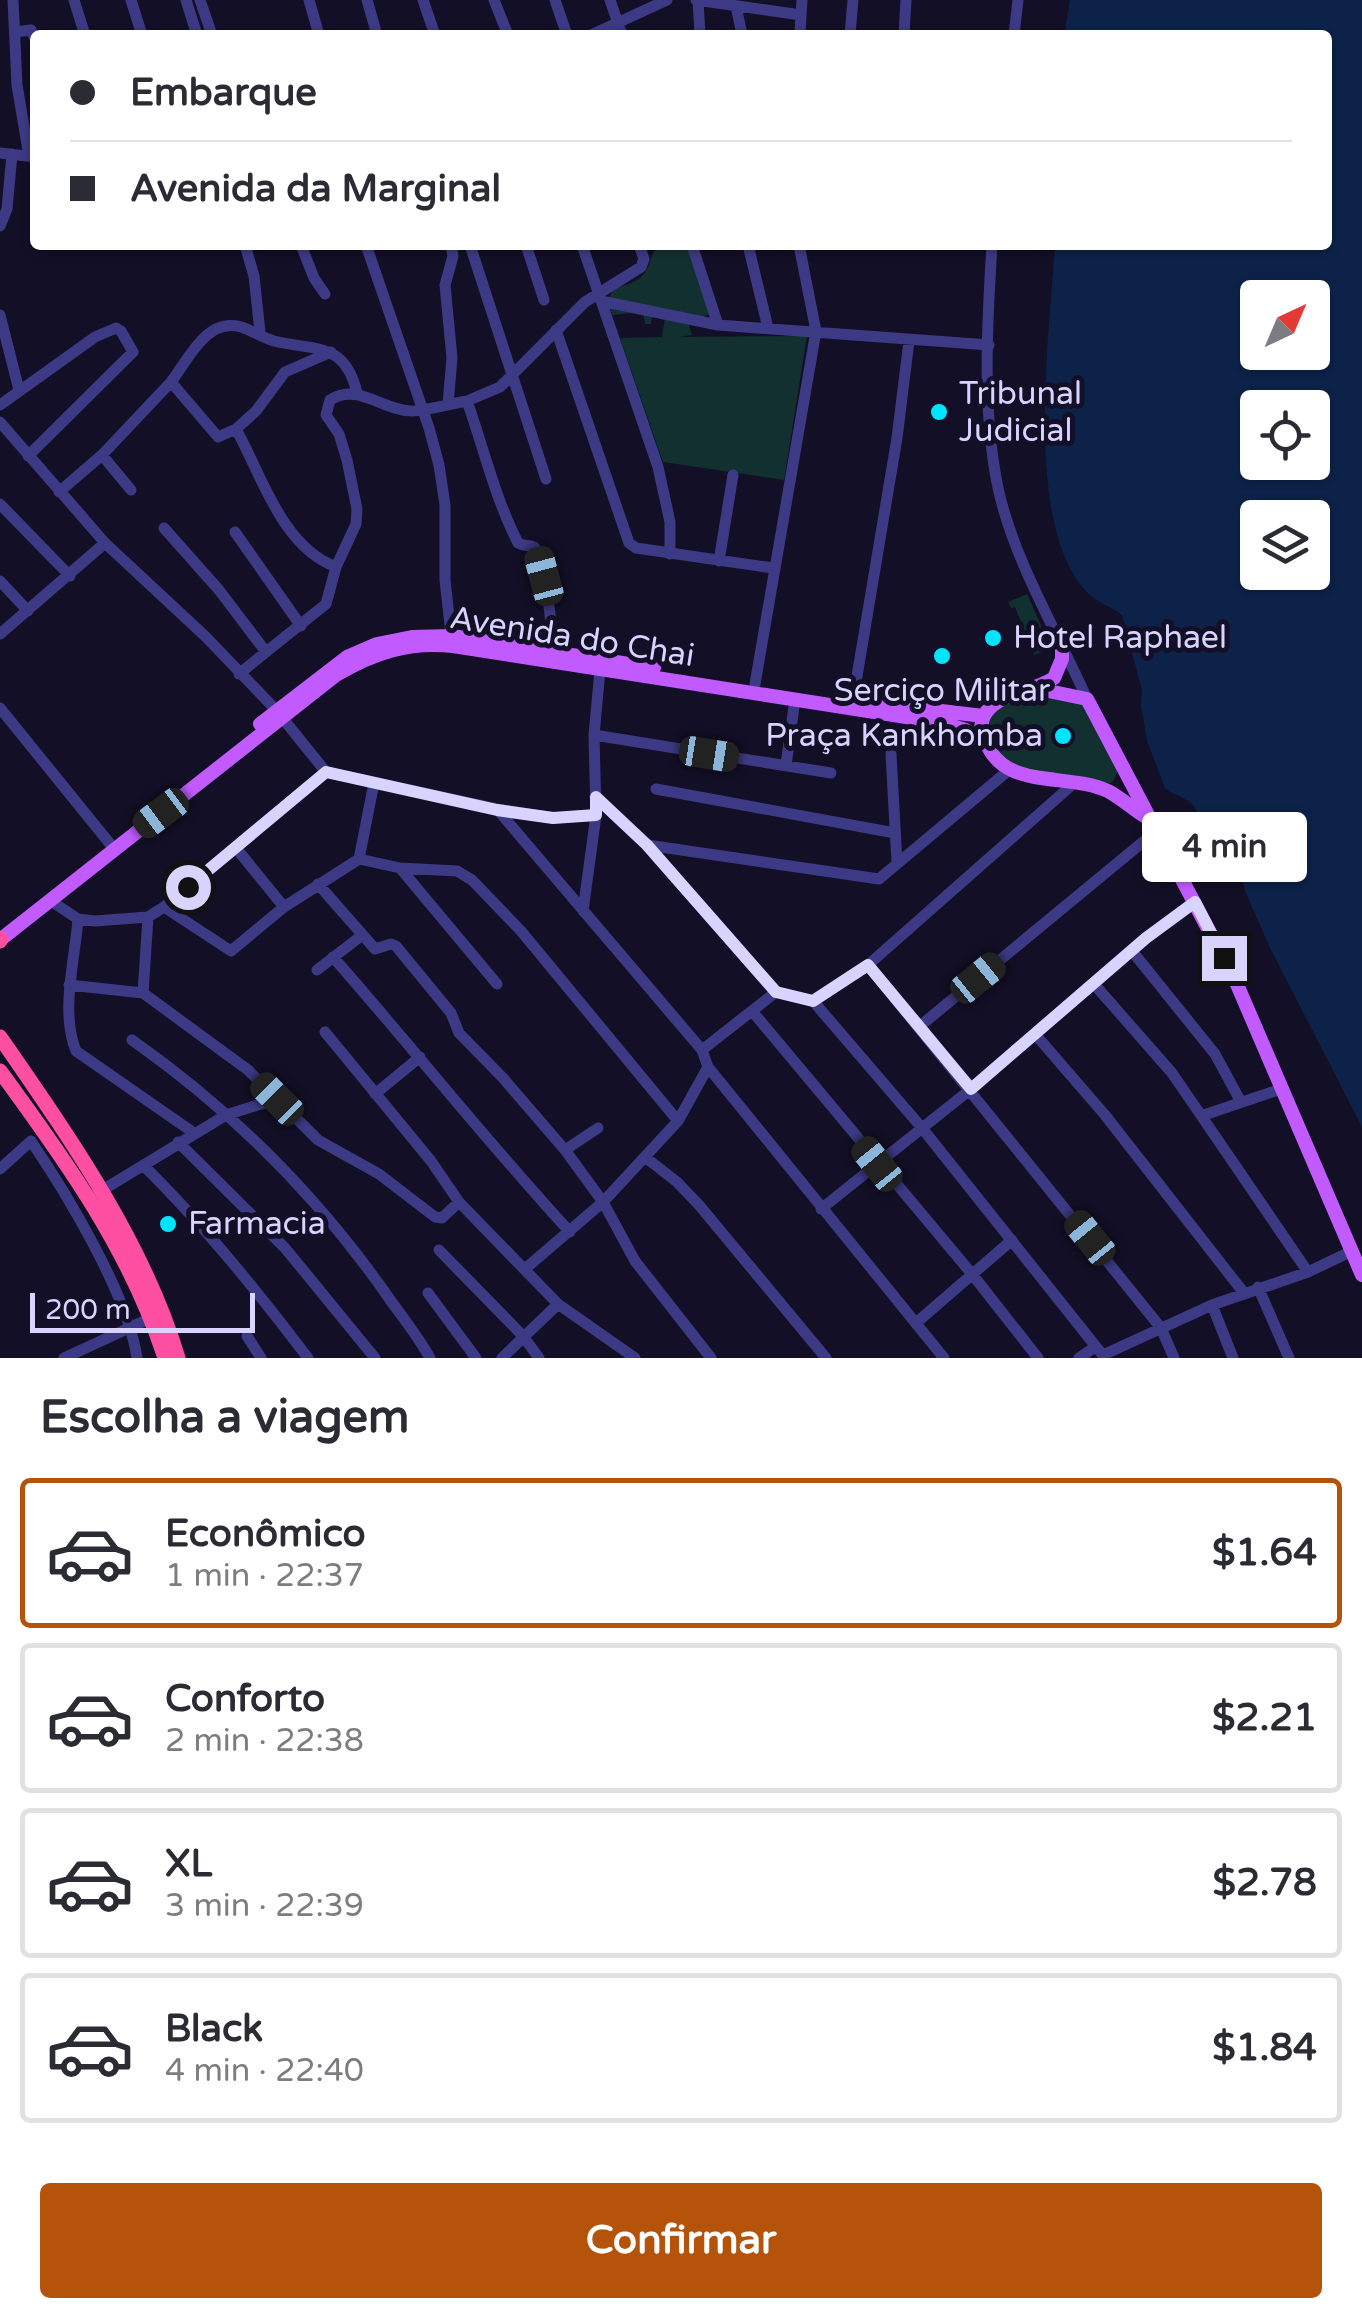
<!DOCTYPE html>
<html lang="pt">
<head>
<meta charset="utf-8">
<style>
	:root { --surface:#fff; --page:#f2f2f3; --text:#2b2b33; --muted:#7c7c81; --line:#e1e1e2; --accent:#b45309 }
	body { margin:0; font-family:"Varela Round",sans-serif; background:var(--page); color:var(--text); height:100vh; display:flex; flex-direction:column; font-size:38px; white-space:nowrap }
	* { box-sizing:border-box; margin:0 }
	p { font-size:32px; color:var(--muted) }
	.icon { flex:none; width:55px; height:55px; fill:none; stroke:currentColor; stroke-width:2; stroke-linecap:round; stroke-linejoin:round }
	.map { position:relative; height:1358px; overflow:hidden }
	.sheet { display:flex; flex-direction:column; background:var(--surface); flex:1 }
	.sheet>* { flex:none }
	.banner { position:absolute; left:30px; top:30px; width:1302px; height:220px; border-radius:10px; box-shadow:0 2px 8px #0004; display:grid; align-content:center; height:220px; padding:0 40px; background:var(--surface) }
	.needle { width:65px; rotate:44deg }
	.tools { position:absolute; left:1240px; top:280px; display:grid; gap:20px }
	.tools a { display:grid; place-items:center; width:90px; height:90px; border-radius:10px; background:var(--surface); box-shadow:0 2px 8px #0004; font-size:50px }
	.scale { position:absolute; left:30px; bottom:25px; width:225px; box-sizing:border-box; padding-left:10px; border:5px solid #d9d4ff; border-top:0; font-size:28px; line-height:35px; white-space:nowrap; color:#d9d4ff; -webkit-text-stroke:8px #130f26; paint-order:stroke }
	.end { position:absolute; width:45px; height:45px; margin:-22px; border:12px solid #d9d4ff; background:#111; box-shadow:0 0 0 5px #111 }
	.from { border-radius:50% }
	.bubble { position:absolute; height:70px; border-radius:10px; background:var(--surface); box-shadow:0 2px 8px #0004; font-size:32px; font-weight:800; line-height:70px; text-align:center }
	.car { position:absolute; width:30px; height:60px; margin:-30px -15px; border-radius:12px; box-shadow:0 0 8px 2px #0007; background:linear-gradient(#222 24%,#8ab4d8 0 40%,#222 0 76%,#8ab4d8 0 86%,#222 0) }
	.banner b { display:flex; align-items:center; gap:35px; height:95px; font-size:38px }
	.banner b+b { border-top:2px solid var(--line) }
	.banner i { width:25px; height:25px; background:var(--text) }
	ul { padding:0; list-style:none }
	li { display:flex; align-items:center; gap:30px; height:150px; margin:0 20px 15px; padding:0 20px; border:5px solid var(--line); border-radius:10px }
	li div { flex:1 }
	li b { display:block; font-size:38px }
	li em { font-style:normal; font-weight:800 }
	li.on { border-color:var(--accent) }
	li>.icon { width:90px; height:90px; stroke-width:1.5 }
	h2 { padding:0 40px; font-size:45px; line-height:120px }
	.primary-button { display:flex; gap:20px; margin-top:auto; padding:20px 40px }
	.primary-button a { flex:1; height:115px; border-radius:10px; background:var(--accent); color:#fff; font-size:40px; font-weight:800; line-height:115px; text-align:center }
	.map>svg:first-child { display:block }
</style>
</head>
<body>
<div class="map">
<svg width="1362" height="1358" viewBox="0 0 1362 1358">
	<rect width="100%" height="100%" fill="#130f26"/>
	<!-- green -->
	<path fill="#12302f" d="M678,245H689L710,314L688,322L692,335L678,337L807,336L784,480L663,462L620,338L662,337L665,318L652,316L651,324H645L643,312L612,315C603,277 626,293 643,275C648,270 651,257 654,251Z
		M1027,594L1051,648L1034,655L1015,607L1011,608L1008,602Z
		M1032,693L1084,703L1119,769L1113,781L1105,787L1018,772L993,751L985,717L994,708Z"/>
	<!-- water -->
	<path fill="#0c2248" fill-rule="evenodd" d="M1070,0H1362V1127L1270,948L1245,891L1241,869L1220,840L1205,834C1201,823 1198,808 1189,801C1181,795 1172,795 1165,788L1147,741L1141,706L1142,690L1122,615C1109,605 1096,603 1085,590C1023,521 1050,333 1055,245H1328V35H1064ZM1258,298H1312V352H1258ZM1258,408H1312V462H1258ZM1258,518H1312V572H1258Z"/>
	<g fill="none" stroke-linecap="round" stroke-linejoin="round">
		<!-- minor -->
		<path stroke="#3d3a85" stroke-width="11" d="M13,0L17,85L29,156
			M74,0L85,35
			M131,0L142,35
			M186,0L197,35
			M200,0L212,35
			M309,0L319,35
			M367,0L377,35
			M423,0L435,35
			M494,0L508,35
			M555,0L567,35
			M610,0L622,35
			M696,0L801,15L802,0
			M698,1L700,35
			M736,6L742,35
			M15,32L31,30L35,39
			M591,35L667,0
			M800,35L801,15
			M850,35L853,0
			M904,35L906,0
			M1014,35L1018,0
			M0,153L35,157
			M0,226L7,209L12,154
			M245,245L254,276L260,332
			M301,245L314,278L325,294
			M366,245L429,428L439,465L445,505V580L452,643
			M470,245L546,479
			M526,245L544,300
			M582,245L658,467L670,522V554
			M692,245L718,325
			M748,245L768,328
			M992,245C987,324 982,410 998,488C1014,561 1057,631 1087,699
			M601,301L718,325L989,345
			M0,315L19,390
			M556,330L629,543L636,548L773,568
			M171,382C183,366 198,338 216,329C239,318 253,335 274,341C314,351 345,341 357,393
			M467,401L500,387L585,302L641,267L644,259L639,245
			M448,404L452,358L445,285L453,256L451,245
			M0,405L95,337L116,328L121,331L133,352L28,456
			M0,422L105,543L206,637L276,710L326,772L497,809L553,818L596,815
			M236,429C262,476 282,547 336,567
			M102,455L131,490
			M59,492L102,455L171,382L218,437L236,429L256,411L285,372L331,352
			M0,504L70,576
			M164,528L219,590L266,652L326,604L336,567L356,524L357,509L347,460L339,434L326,415L330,400C358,382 383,411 412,411C430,410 449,404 467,401C484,449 495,498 518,543C523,546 529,545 534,547C546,553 552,637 554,653
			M235,532L301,626
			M719,561L733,475
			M0,581L28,611
			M0,634L105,543
			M239,674L266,652
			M755,684L816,331L799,245
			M853,700L897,438L909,341
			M0,708L115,850
			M594,735L831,773
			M891,754L897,863
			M786,765L795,699
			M656,789L895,833
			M595,797L647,845L776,992L813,1001L922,1128L1105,1358
			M497,809L702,1050L708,1067L944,1358
			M647,845L879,879L1009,770
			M236,848L284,907
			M359,859L374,783
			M400,868L497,984
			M318,884L375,949L391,944L396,946L451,1013L459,1033L503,1078L565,1150L603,1202L635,1261L711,1358
			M51,901L78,919L95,921L148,917L164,907L326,772
			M164,907L231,951L284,907L359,859L400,868L457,871L472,880L521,931L678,1121
			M583,911L596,815L594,735L600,670
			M78,919C75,960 60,1012 76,1051L194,1133
			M1132,951L1215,1054L1241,1102
			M333,957C413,1048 488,1143 570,1232
			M868,965L1161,1328L1174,1358
			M317,970L361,936
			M1094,984L1172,1073L1308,1272
			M69,985L143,993L248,1070L318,1140L379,1174L435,1217L442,1218L459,1202
			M143,993L148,917
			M813,1001L868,965L1073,784
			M752,1011L972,1274L1038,1358
			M920,1026L1155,832
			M325,1032L431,1161L459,1202L558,1304L635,1358
			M1035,1034L1105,1115L1244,1293
			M132,1040C233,1111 321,1200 391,1301C404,1319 419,1338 430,1358
			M702,1050L776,992
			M375,1094L420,1057
			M1204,1115L1281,1089
			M178,1142L285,1248L375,1358
			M565,1150L598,1128
			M645,1157L677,1182L699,1205L826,1358
			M143,1165C204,1225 256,1290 308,1358
			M0,1169L31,1141C67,1194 128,1295 137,1358
			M96,1194L226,1115L277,1099
			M821,1209L971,1089L1146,938L1195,901
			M439,1250L523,1336L539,1358
			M525,1269L603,1202L678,1121L708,1067
			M1258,1287L1289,1358
			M428,1293L476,1358
			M1212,1305L1233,1358
			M916,1323L1012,1240
			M247,1336L261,1358
			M1103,1355L1212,1305L1308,1272L1352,1251
			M64,1358L155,1316
			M502,1358L558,1304
			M1079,1358L1095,1347"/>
		<!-- major -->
		<path stroke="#c25bff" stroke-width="14" d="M1062,644V659L1054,678C1034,691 1011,690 992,706C983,714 979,723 983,734C999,793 1065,771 1108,791C1121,798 1133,809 1146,817
			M1034,688L1087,699L1236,982L1362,1275
			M883,704L983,716
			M260,724L347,657L377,644L412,637L452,636L654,668
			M0,940L336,675C373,653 409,641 453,646L938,722L966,730L987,744"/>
		<!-- highway -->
		<path stroke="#ff4fa3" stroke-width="15" d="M0,941L1,939
			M0,1037C69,1137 143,1241 178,1358
			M0,1071C66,1161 130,1250 165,1358"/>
	</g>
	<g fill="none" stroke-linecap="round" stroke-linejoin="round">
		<!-- route -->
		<path stroke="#d9d4ff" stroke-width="12" d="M188,887L326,772L497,810L553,818L596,815V797L647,845L776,992L813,1001L868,965L971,1089L1146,938L1195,902L1224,958"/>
	</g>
	<!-- markers -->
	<g fill="#00e5ff" stroke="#130f26" stroke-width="4">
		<circle cx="939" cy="412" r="10"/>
		<circle cx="993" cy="638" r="10"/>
		<circle cx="942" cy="656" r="10"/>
		<circle cx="1063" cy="736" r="10"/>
		<circle cx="168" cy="1224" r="10"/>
	</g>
	<g text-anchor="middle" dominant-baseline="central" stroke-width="10" stroke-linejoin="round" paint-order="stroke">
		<!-- poi labels -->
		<g font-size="32" fill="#d9d4ff" stroke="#130f26" text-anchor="start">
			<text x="959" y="394">Tribunal<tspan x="959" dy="37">Judicial</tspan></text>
			<text x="1013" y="638">Hotel Raphael</text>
			<text x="942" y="691" text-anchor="middle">Serciço Militar</text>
			<text x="1043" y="736" text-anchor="end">Praça Kankhomba</text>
			<text x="188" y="1224">Farmacia</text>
		</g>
		<!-- street labels -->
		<g font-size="32" fill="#d9d4ff" stroke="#130f26">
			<text transform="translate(572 637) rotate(9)">Avenida do Chai</text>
		</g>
	</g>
</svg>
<div class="tools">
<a><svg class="needle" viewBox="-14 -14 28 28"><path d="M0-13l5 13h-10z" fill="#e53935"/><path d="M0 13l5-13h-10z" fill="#7c7c81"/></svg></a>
<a><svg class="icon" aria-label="locate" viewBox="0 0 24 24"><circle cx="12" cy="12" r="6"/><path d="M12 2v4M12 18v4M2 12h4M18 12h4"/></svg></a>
<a><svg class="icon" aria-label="layers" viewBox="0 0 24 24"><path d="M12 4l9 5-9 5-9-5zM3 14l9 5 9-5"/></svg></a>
</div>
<div class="scale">200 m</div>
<i class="end from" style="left:188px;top:887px"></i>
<i class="end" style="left:1224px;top:958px"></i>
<div class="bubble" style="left:1142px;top:812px;width:165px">4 min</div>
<i class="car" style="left:544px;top:576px;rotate:345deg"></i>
<i class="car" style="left:709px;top:754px;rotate:99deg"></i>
<i class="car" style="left:161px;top:813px;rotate:233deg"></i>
<i class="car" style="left:978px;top:978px;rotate:51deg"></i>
<i class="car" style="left:277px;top:1099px;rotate:315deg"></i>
<i class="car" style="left:877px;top:1164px;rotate:321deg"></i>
<i class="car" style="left:1090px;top:1238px;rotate:321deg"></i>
<div class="banner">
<b><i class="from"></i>Embarque</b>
<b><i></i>Avenida da Marginal</b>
</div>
</div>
<section class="sheet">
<h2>Escolha a viagem</h2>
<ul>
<li class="on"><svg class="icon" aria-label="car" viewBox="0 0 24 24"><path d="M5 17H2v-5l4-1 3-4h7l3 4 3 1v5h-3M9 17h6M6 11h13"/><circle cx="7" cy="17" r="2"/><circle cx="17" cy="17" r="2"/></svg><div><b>Econômico</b><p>1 min · 22:37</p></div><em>$1.64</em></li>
<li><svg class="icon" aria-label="car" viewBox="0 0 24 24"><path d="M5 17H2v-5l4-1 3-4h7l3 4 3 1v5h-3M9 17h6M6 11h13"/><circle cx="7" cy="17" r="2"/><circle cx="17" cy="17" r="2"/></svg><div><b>Conforto</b><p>2 min · 22:38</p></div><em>$2.21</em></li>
<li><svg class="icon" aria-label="car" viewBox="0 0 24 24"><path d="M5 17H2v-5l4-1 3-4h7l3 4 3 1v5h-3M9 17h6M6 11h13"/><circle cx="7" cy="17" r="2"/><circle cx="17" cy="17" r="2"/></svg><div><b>XL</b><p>3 min · 22:39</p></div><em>$2.78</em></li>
<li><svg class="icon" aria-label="car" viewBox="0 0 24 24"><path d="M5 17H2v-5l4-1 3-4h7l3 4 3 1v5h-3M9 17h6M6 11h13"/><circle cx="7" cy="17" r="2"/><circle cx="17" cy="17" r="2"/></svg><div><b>Black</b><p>4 min · 22:40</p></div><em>$1.84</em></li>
</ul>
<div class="primary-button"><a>Confirmar</a></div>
</section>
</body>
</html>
